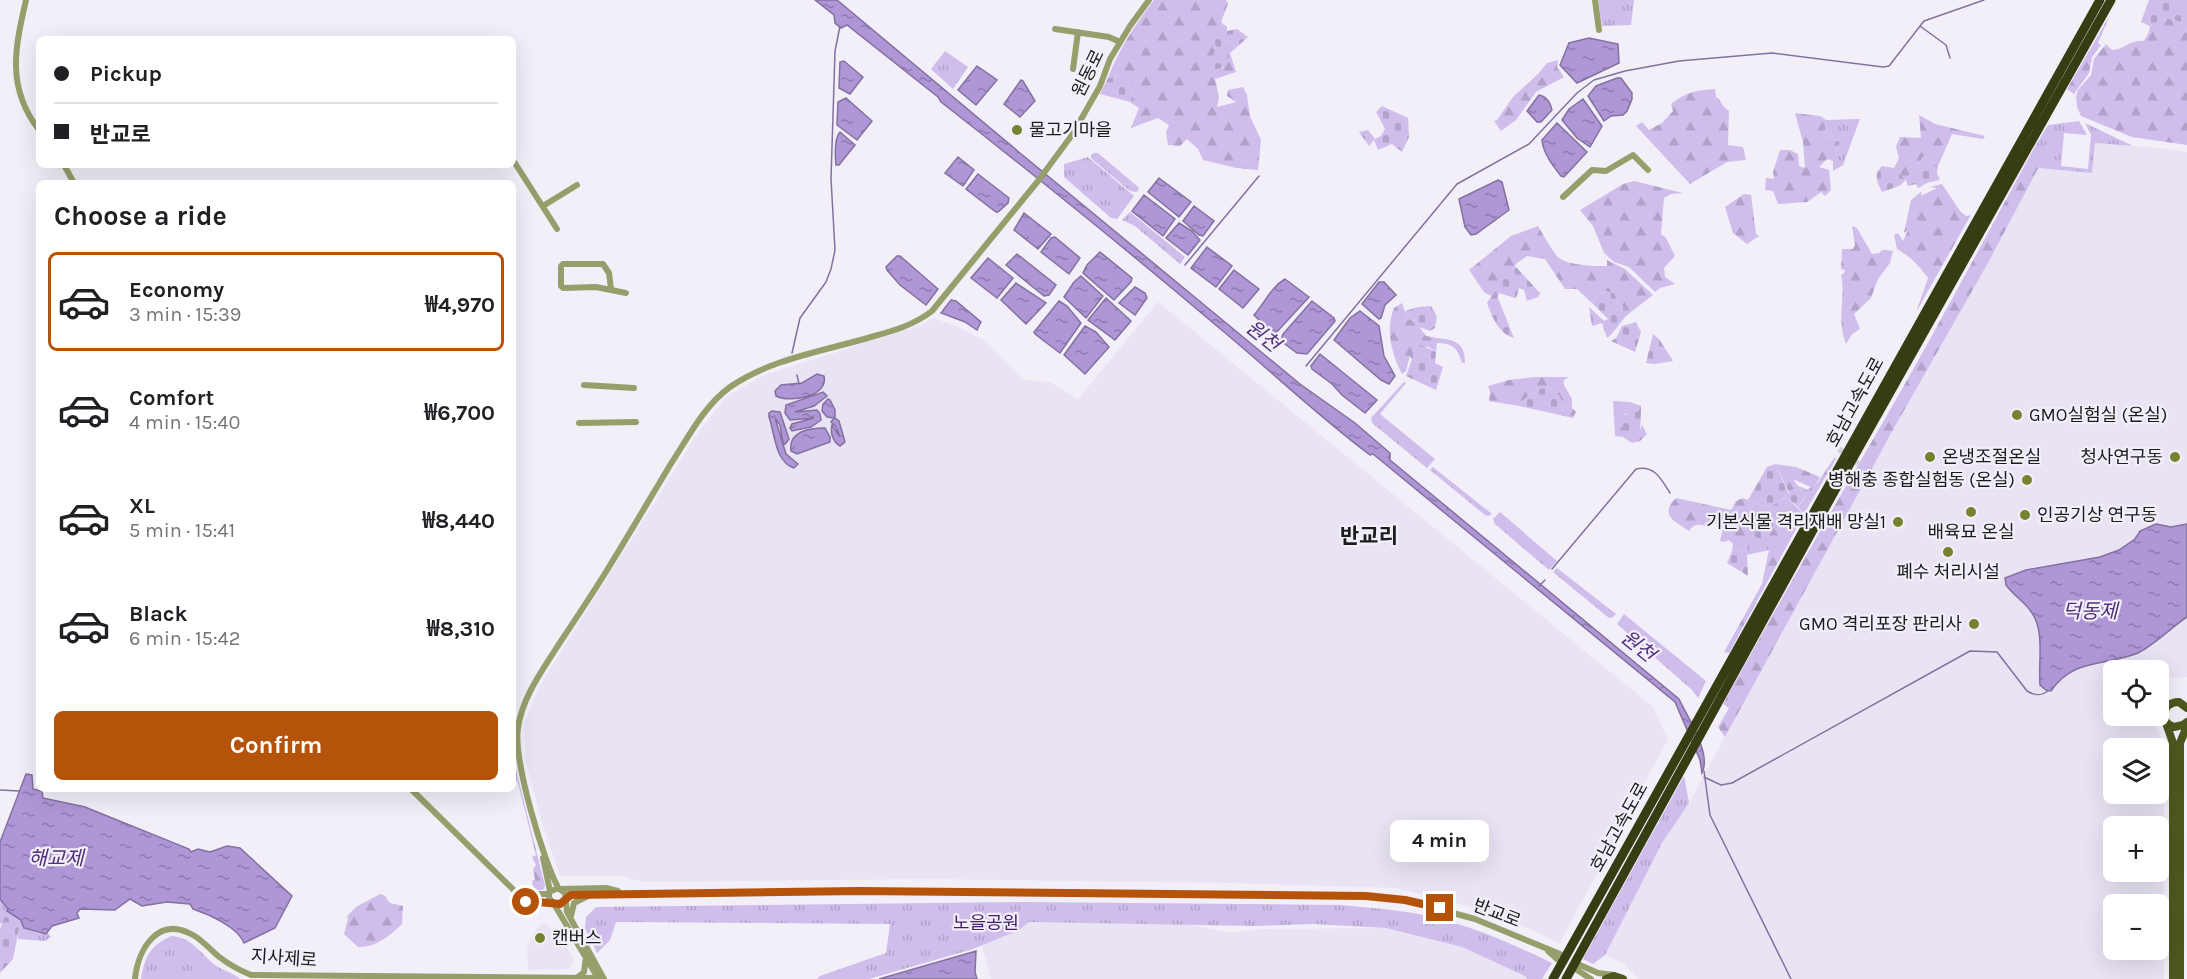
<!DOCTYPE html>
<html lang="en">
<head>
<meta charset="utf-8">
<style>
	:root { --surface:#fff; --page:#f6f6f6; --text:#202124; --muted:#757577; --line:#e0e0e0; --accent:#b45309 }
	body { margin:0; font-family:Karla,"Noto Sans KR",sans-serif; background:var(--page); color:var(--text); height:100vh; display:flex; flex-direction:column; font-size:22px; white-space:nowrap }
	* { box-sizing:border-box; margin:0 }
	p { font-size:20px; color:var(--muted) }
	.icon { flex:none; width:33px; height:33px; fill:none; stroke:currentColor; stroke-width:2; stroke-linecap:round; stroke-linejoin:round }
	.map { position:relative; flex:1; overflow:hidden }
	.details { position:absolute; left:36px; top:180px; width:480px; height:612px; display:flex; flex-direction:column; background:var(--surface); border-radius:9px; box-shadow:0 6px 24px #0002 }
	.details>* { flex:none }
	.top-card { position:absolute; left:36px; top:36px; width:480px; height:132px; border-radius:9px; box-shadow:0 6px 24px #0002; display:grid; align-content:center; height:132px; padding:0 18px; background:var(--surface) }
	.fabs { position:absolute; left:2103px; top:660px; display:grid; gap:12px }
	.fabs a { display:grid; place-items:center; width:66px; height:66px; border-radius:9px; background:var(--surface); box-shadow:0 6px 24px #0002; font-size:30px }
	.end { position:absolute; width:27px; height:27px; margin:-14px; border:8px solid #b45309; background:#fff; box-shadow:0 0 0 3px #fff }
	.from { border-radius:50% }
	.bubble { position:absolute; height:42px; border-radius:9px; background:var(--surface); box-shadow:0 6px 24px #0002; font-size:20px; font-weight:700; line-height:42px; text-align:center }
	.top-card b { display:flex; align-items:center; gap:21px; height:57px; font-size:22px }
	.top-card b+b { border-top:2px solid var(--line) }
	.top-card i { width:15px; height:15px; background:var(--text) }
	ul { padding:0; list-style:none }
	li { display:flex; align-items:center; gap:18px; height:99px; margin:0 12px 9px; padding:0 6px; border:3px solid transparent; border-radius:9px }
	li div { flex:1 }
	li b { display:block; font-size:22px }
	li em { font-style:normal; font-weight:700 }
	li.active { border-color:var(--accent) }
	li>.icon { width:54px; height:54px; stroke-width:1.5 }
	h2 { padding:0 18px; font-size:27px; line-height:72px }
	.button { display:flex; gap:12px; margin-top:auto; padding:12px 18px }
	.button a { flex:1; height:69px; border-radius:9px; background:var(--accent); color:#fff; font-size:24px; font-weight:700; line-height:69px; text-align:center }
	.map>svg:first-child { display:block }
</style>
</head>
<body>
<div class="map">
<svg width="2187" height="979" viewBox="0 0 2187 979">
	<defs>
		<pattern id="grass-tufts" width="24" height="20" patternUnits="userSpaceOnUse" patternTransform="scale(1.5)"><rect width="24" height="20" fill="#cfbdec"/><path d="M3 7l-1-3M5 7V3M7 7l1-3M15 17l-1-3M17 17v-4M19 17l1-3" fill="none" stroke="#b1a2ca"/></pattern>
		<pattern id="forest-firs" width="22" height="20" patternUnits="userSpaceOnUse" patternTransform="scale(1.5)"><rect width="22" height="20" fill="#cfbdec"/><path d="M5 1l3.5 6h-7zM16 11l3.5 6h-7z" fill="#b1a2ca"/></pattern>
		<pattern id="cemetery-stones" width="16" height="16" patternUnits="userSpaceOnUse" patternTransform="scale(1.5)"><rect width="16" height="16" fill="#cfbdec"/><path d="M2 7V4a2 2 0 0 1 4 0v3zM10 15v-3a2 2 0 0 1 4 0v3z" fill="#b1a2ca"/></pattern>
		<pattern id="water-ripples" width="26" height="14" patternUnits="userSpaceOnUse" patternTransform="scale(1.5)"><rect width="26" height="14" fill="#af96d7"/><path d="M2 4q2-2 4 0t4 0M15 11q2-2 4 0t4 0" fill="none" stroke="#8e7aae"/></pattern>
	</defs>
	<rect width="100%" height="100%" fill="#f2eff9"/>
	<!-- built -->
	<path fill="#e9e3f4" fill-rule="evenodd" d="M2095,143L2169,149L2187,152V677L2166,678L2159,696L2158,670H2114V716H2151L2164,744V979H1638L1624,964L1605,955L1662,843L1689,803L1894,428L1988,263L2038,168L2091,173ZM2114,748H2158V794H2114ZM2114,826H2158V872H2114ZM2114,904H2158V950H2114Z
		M1158,302L1653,707L1668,739L1560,943L1491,912L1395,888L1232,883L928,879L643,882L620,876H560L542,822L526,762L524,724L540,685L697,434L726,397L762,376L921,325L934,318L958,327L983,340L1023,380L1050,382L1078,399Z
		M1029,922L1187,924L1231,933L1261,929L1386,928L1462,947L1525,976L1527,979H991L982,945L1019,930Z
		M543,923L547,924L565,945L573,958V963L568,969L528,970L527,948L537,928Z"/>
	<!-- grass -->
	<path fill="url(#grass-tufts)" d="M1598,0H1634L1631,25L1602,26Z
		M945,51L968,67L953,89L931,69Z
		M1860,119L1843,165L1833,171V161L1840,142L1825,136L1826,120Z
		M2079,121L2087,135L2064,133L2061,166L2088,169L2091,135L2085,123L2133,146L2095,143L2092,173L2038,168L2044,157L2033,150L2048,125Z
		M1094,153H1098L1137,186L1139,188L1137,192L1130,191L1092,159L1091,155Z
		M1088,157L1134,196L1117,219L1111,218L1064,177V164Z
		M1130,212L1185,257L1180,264L1135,226L1122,220Z
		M1404,382L1406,383L1380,414L1435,459L1427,468L1372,423L1371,418Z
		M1835,457L1836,459L1804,514L1798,507L1804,499L1809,488L1815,486Z
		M1433,467L1492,514L1488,516L1485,515L1430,470Z
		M1500,512L1557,561L1549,570L1495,524L1493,519Z
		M1557,568L1616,614L1613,617L1609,618L1553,572Z
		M1624,614L1706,681L1698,698L1692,690L1617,624Z
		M1684,776L1689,803L1662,843L1605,955L1593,964L1583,959Z
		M0,899L8,909L7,911L21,920L24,928L39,933H48L51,937L45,941L18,939L19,929L6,916L2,924L0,923Z
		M1025,902L1338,905C1374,908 1409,910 1444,920C1481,930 1517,946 1552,963L1542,979H1527L1525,976L1462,947L1386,928L1313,924L1254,926L1029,922L1019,930L973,949L869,979H817L820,976L886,953L890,924L616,922L610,940L597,953L585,928L586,917L596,907Z
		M171,936C193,938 199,952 215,965C223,971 234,973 240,979H141C145,956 150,946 171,936Z"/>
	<!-- forest -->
	<path fill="url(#forest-firs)" d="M1154,0H1226L1228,4L1221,22L1227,27V31L1216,46L1213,61L1217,68H1224L1222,50L1226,40L1237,47L1230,53L1236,72L1215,79L1219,97L1217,107L1236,102L1227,96L1228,90L1243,87L1247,95L1250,116L1261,140L1258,170L1236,168L1203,160L1198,149L1187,139L1180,146L1168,145L1166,132L1169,125L1158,118L1131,128L1139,108L1130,102L1134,89L1125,75L1108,78C1119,49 1135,25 1154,0Z
		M2110,15L2098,43L2101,45L2092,57L2089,73L2074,94L2067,89Z
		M2167,18L2181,22L2187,31V145L2132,137L2081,116L2077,107L2076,97L2078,90L2091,75L2094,59L2106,44L2112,50C2126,49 2128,40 2144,41L2149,32L2150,26Z
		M1558,60L1557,67L1564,77L1536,92L1516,120L1501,131L1494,121L1497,120L1513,97L1538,74L1547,63Z
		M1715,89L1716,97L1719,99L1723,106L1729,111L1728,145L1743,147L1746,160L1727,162L1690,184L1636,126L1642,122L1649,130L1662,123L1673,111L1671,104C1688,91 1695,91 1715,89Z
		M1795,113L1820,116L1826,120L1825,136L1840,142L1833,161L1827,159L1819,167L1829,170L1831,190L1825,196L1821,192L1807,202L1778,204L1773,191L1765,190L1766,178L1774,179L1773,172L1780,150H1790L1798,154L1799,166L1805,168L1803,142Z
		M1919,115L1935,124L1985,136L1983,139L1952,134L1938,166L1924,156L1906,180L1894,168L1899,158L1896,147L1900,137L1921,138Z
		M2033,150L2044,157L1988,263L1894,428L1725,737L1718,727L1729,708L1723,704C1773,614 1823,525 1875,436C1930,342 1981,245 2033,150Z
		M1634,181L1683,193L1671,194L1664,198L1661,234L1666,238L1675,256L1664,268L1665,277L1675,284L1660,288L1655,292L1629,267L1614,262L1604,253L1593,226L1580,210L1623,184Z
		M1942,184L1960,211L1966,216L1971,215L1916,312L1928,278C1918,265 1911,257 1897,249L1894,235L1898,233L1903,241L1908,230L1904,233L1911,200L1922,191L1921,196L1937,188L1930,187Z
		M1744,194L1751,195L1756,234L1759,236L1747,244L1733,233L1725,207Z
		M1538,226C1542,233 1554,254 1559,258C1571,266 1593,266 1607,266V260L1625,269L1653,295L1631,312L1619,304L1614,293L1604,291L1591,302L1577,289H1565L1545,259L1527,256L1517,263L1491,296L1484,292L1469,270L1511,236Z
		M1852,226L1857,228L1872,254L1879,253L1882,250L1893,251L1890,263L1878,279L1871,298L1854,314L1860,329L1852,334L1846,344C1836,320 1846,298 1841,275L1844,273L1845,270L1841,269L1842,249H1853L1855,245Z
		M1402,303L1407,318L1416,322L1426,336C1448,341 1465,336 1465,363H1462C1457,347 1454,344 1437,343L1436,352L1427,346L1410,356L1406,371L1402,374C1392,355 1385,330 1394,308Z
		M1535,377H1569L1564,380V385L1572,399V408L1576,412L1573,418L1564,416C1563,404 1561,394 1550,387C1535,389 1528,394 1519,406L1489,401L1490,392L1488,386L1509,380Z
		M1613,401L1630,402L1641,406V412L1624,414L1640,430L1642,425L1647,434L1640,441L1632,443L1623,437L1615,436Z
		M1775,464L1796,467L1820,477L1815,486L1811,487L1793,479L1798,486L1809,490L1796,489L1790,494Z
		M1786,497L1804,514L1729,653L1724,652L1762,584L1769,550L1732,551L1733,544L1729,540L1724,542L1720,541L1723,528L1711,521L1706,526C1698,524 1694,524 1689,531C1674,521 1659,515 1676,498L1731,510L1736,501L1743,498L1768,508Z
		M513,758L545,886L543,890H534L532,881L535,880L533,869L536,865L532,857L536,855L518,783L513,776Z
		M380,894L385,896L390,903L403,906L402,924C390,936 375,948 358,947L344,934L348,919L347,916L356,907Z"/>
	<!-- cemetery -->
	<path fill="url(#cemetery-stones)" d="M2149,0H2187V31L2181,22L2167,18L2150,26L2141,22Z
		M1237,29L1248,37L1237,47L1226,40L1223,50L1228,55C1230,70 1223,66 1214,70L1210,66L1216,46L1214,42L1219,31L1225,34L1227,31Z
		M1125,75L1130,77L1134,89L1130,102L1100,94L1108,78Z
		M1382,106L1408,118L1409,137L1402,152L1392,144L1378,150L1374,140L1369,146L1359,132L1368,130L1375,139L1381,136L1385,129L1376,112Z
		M1924,156L1938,166L1937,173L1940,180L1927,183L1918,188L1916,184L1908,186L1906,180L1899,186L1882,192C1877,182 1873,175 1882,166L1894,168L1906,180Z
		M1515,266L1540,293L1538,297L1527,301L1524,290L1519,288L1517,296L1515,298L1499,293L1498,298L1514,338C1499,334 1492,317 1487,303L1503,279Z
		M1604,291L1614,293L1619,304L1631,312C1620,320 1615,333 1607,338L1602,323L1592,326L1589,307L1604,321L1608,319L1591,302Z
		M1431,306L1437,317L1435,328L1430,331L1419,327L1416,322L1407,318L1405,311L1418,307Z
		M1636,322L1641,332L1635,352L1611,341L1616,338L1622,326Z
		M1653,334L1659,339L1673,361L1655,364L1646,363Z
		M1421,345L1436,352L1435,363L1443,367L1436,390L1406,376L1412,359L1410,356L1413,349Z
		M1550,387C1561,394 1563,404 1564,416L1519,406C1528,394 1535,389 1550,387Z
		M1630,412H1641L1640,430L1632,431L1620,426L1617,420Z
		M1775,464L1789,494L1792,489L1809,490L1798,507L1786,497L1768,508L1748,500L1767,467Z
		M1767,513L1773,519L1775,526L1768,538L1763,540L1754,536L1759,516Z
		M1756,539L1766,544L1769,550L1747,555L1748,576L1727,563L1732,551H1747L1749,542Z
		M5,916L16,922L19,929L13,959L0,973V929Z"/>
	<!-- water -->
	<path fill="url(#water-ripples)" stroke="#8371a0" stroke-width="1.5" d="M815,0H837L1020,153L1300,384L1355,423L1390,453V460L1679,699C1688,718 1712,754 1702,773L1700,760L1675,702L1373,454L1370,455C1319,417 1272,372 1224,332C1131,253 1037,177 941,102L938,97L847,25L841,28L835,23L834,15Z
		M1589,38L1618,44L1619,63L1577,83L1560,65L1569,43Z
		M844,61L863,77L850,94L839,88L840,62Z
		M977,66L997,80L976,105L958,90Z
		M1617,78H1621L1632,93V99L1627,111L1623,115L1611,116L1604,121L1588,96L1596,86Z
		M1021,80L1023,81L1035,101L1020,117L1004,104Z
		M1539,95C1546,96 1551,103 1552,110L1541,122H1537L1527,111Z
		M846,98L872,121L857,140L837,125L838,102Z
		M1583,99L1602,126L1590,147L1577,138L1562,120L1569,109Z
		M1557,123L1587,152L1564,177L1561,176C1553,166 1543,153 1542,140Z
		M840,132L855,145L839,165H836C835,155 834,139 840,132Z
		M958,157L974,170L963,186L945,173Z
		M978,174L1009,198L1008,203L998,212H996L966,189Z
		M1159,178L1191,202L1179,217L1148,192Z
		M1498,180L1502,182L1509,210L1476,234L1471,235L1465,227L1459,199Z
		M1144,195L1175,219L1163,236L1132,211Z
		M1194,206L1214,221L1203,236L1199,235L1183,221Z
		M1024,213L1051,234L1038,249L1014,230Z
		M1179,223L1192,231L1200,240L1188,255L1166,238Z
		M1055,237L1080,258L1069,274L1041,252L1051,238Z
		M1207,247L1232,266L1216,287L1191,268Z
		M1100,252L1132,278L1131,282L1114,300L1083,273L1087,265Z
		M1017,254L1056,285L1049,295L1044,296L1006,265Z
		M897,256H900L938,289L926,305L900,285L887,270L886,267Z
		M988,258L1013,278L997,298L971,278Z
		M1234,270L1259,289L1243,308L1219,289Z
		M1081,276L1103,296L1086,318L1064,297L1074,282Z
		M1285,279L1309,297L1274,335L1254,315C1264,304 1271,287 1285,279Z
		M1379,282H1384L1396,295L1385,305L1381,318L1379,319L1362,304Z
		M1016,283L1046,303L1026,324L1001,300Z
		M1135,287L1145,293L1147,298L1135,315L1119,303Z
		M1106,298L1131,321L1115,340L1088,320Z
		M951,300L956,301L981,322L977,330L965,322L941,313Z
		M1059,301L1067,306L1081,323L1060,353L1035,334L1034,332Z
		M1312,301L1334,318L1335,321L1307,354L1297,353L1281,341L1283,334Z
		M1360,311L1379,326L1384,356L1395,376L1389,384L1381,380L1334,340L1350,318Z
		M1085,326L1096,332L1109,347L1085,374L1064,355Z
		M1320,354L1377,400L1365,413L1342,395L1332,384L1312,369L1311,366Z
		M817,374L824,376C829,397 789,403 776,396L775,391L781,385L802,383Z
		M823,392L827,396L814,406L795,412L817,410L820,414L821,420L811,427L792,431L790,428L792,424L814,418L790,420L785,413L786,405Z
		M828,399L830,400L835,410V418L839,421L845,442L840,446C833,442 830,433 832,425L840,437L836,427L831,422L834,418L827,417L822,411L823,404Z
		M772,411L780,412L789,439L785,444L783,443L780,425L775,418L786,454L798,464L794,468C775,462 775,434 769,417V413Z
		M825,428L830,437V442L797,454L791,451C788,431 810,428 825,428Z
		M2156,524L2171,527L2187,524V617C2170,628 2156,644 2138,653C2106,666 2073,658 2051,691L2046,690L2040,685C2038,664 2045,632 2032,613C2025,602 2014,596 2006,585L2005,578L2026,570L2100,557L2119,550L2135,539L2140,531Z
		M26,774L32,775L33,789L42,791L43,798L85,807L189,849L191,852L198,849L210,852L227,846L240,848L292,896L275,928L244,943C238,927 208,914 193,909L190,904L167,902L142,906L130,899L115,910L80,909L77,913L79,918L52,926L46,934L24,928L21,920L7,911L8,909L0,899V842Z
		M976,951L975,972L977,979H879Z"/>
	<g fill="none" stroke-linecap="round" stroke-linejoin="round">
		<!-- stream -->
		<path stroke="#8371a0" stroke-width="1.5" d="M1920,26L1946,45L1950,58
			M1185,265L1259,176
			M792,353L800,318L826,282L831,269L835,250L831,179L835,51L840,26
			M1306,366L1457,184L1529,144L1577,93L1594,80L1625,71L1679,61L1772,53L1883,67L1889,66L1924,21L1984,0
			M797,375L799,384
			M1552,569L1636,469C1655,465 1661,479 1670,493
			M1539,586L1545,580
			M1704,771L1710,815L1791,979
			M1704,777L1721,785L1732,783L1970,651L1997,652L2027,691C2035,696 2041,696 2048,691
			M0,790L19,791"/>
		<!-- minor-tunnel -->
		<path stroke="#d2cfd8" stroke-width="6" stroke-dasharray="6 3" stroke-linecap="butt" d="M1839,449L1860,465"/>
		<!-- minor -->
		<path stroke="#969f6c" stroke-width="6" d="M26,0C15,48 6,87 39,130
			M1595,0L1599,30
			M1055,29L1109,37L1120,42
			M1073,69L1078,32
			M513,160L557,229
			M64,165L74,183
			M1563,197L1592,170L1606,171L1633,155L1648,170
			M543,206L577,185
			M611,289L609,273L603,264H563L561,266V286L563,288L596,287L626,293
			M584,385L634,388
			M579,423L636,422
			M411,789L530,906L538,902L552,903
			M543,858L550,891
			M559,889C543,861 513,759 518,728C522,698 542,671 557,647C573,623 589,599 604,575C627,538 649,500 672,462C689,436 704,406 730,387C770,359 824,351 871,337C893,331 914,325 932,311L1038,181L1072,135L1100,86L1110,59L1130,26L1149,0
			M561,889L606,888L618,891
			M517,894H548
			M566,898L571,895L859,891L1366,896L1405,900L1475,919L1560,954
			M565,900L560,904H554L549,898V892L558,888L565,893L567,912L604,979
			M554,904L598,978
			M571,916L574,903L588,896
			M1548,951L1557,959
			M1580,965L1598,973L1614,975
			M1577,970L1591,979
			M578,977L584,972L586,957
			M135,979C138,949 158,915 193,935C202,940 210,949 218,956C228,964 239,970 251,975L598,978"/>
		<!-- major -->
		<path stroke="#4f571e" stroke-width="8" d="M2187,708L2179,702C2162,702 2158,721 2174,727L2183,725L2187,722
			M2166,723L2173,743V979
			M1606,979L1614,976L1623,979
			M2180,979V743L2187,726"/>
		<!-- highway -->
		<path stroke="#373d13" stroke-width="9" d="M1553,979L2100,0
			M1566,979L1835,490L2111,0"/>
	</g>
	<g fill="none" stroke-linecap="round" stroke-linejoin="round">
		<!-- route -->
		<path stroke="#b45309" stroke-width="8" d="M526,902L530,906L538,902L560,904L571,895L859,891L1366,896L1405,900L1440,908"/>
	</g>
	<!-- markers -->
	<g fill="#76822f" stroke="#f2eff9" stroke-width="2">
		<circle cx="1017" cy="130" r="6"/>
		<circle cx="2017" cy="415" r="6"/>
		<circle cx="1930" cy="457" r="6"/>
		<circle cx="2175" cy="457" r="6"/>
		<circle cx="2027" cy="480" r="6"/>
		<circle cx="1971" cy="512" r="6"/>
		<circle cx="2025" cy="515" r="6"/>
		<circle cx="1898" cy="522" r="6"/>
		<circle cx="1948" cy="552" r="6"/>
		<circle cx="1974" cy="624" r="6"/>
		<circle cx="540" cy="938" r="6"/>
	</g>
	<g text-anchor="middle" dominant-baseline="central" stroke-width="4.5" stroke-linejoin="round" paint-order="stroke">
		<!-- street labels -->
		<g font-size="18" fill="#1c1b1e" stroke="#f2eff9">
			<text transform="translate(1088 73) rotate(-64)">원동로</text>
			<text transform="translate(1855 402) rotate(-61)">호남고속도로</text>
			<text transform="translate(1619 827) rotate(-61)">호남고속도로</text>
			<text transform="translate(1497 913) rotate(21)">반교로</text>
			<text transform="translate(284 958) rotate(4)">지사제로</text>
		</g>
		<!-- poi labels -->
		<g font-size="18" fill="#1c1b1e" stroke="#f2eff9" text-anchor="start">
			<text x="1029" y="130">물고기마을</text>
			<text x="2029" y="415">GMO실험실 (온실)</text>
			<text x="1942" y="457">온냉조절온실</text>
			<text x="2163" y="457" text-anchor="end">청사연구동</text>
			<text x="2015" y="480" text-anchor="end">병해충 종합실험동 (온실)</text>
			<text x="2037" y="515">인공기상 연구동</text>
			<text x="1886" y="522" text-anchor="end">기본식물 격리재배 망실1</text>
			<text x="1971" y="532" text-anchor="middle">배육묘 온실</text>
			<text x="1948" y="572" text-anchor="middle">폐수 처리시설</text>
			<text x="1962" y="624" text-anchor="end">GMO 격리포장 판리사</text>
			<text x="552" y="938">캔버스</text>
		</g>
		<!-- park labels -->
		<g font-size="18" fill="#431e6a" stroke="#f2eff9">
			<text x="986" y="923">노을공원</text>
		</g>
		<!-- water labels -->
		<g font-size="20" font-style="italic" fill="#522e7b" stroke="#f2eff9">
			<text transform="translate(1263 336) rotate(39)">원천</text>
			<text x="2090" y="611">덕동제</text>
			<text transform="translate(1638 646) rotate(39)">원천</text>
			<text x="56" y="858">해교제</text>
		</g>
		<!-- quarter labels -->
		<g font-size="21" font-weight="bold" fill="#1c1b1e" stroke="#f2eff9">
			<text x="1369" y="536">반교리</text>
		</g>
	</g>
</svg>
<div class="fabs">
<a><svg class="icon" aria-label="locate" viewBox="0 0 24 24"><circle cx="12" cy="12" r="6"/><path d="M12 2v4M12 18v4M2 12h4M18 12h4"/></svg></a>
<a><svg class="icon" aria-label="layers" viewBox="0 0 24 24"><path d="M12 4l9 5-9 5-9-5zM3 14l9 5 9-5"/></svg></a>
<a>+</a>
<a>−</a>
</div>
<i class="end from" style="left:526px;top:902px"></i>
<i class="end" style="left:1440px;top:908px"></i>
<div class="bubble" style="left:1390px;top:820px;width:99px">4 min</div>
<div class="top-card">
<b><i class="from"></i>Pickup</b>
<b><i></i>반교로</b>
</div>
<section class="details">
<h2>Choose a ride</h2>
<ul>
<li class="active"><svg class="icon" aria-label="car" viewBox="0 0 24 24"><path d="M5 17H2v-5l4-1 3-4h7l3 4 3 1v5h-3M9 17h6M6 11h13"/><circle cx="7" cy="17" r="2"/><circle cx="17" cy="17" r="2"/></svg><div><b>Economy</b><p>3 min · 15:39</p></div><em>₩4,970</em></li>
<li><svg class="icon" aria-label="car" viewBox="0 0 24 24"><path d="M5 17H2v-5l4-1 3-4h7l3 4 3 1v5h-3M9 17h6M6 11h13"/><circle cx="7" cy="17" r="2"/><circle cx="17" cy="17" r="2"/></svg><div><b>Comfort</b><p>4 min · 15:40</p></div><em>₩6,700</em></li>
<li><svg class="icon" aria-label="car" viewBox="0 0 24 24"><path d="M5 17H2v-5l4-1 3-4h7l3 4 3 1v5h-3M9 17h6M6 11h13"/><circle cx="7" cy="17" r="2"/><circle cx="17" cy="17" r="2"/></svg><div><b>XL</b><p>5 min · 15:41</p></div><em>₩8,440</em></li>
<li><svg class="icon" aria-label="car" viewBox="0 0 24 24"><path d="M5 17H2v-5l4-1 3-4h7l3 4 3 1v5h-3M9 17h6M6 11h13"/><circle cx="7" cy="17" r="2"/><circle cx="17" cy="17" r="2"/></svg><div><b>Black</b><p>6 min · 15:42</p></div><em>₩8,310</em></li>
</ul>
<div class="button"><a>Confirm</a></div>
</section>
</div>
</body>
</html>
